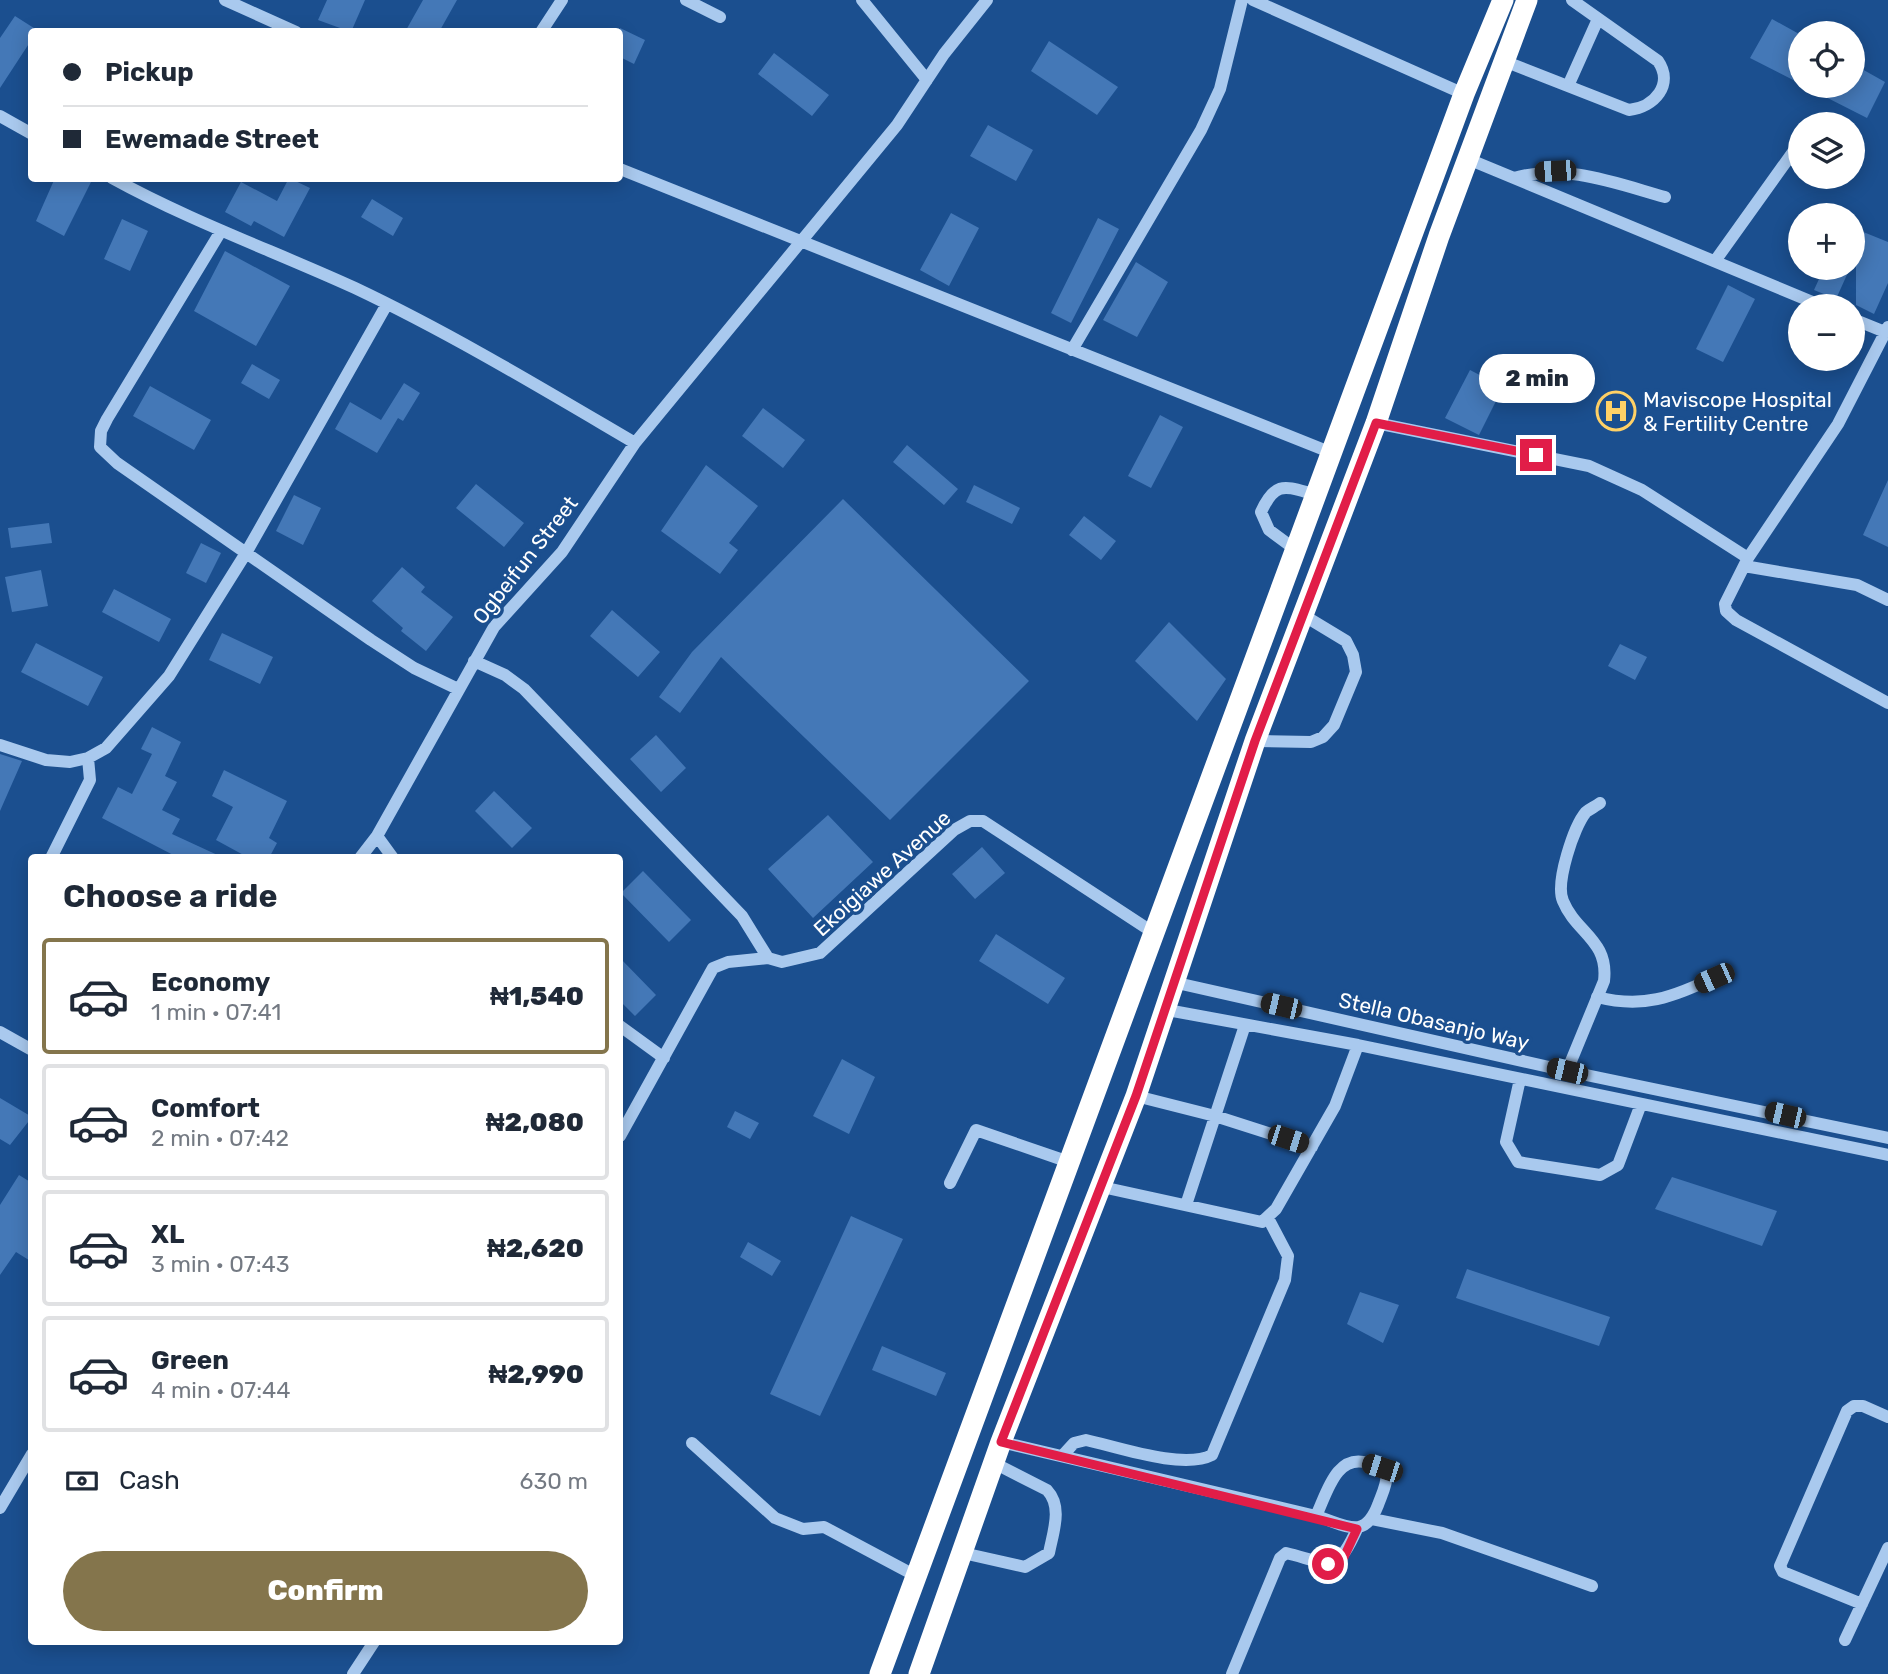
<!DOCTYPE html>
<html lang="en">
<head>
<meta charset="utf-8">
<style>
	:root { --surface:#fff; --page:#f6f6f7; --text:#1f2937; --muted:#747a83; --line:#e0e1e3; --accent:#84754c }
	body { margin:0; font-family:Rubik,sans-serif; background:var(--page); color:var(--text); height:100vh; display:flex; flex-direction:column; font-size:26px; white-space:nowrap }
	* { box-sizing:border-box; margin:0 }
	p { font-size:23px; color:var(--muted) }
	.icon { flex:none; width:38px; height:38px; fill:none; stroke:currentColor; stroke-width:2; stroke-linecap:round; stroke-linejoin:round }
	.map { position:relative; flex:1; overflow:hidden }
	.details { position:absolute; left:28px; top:854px; width:595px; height:791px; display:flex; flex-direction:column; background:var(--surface); border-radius:7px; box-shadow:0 4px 18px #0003 }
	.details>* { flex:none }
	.top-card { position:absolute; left:28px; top:28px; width:595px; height:154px; border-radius:7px; box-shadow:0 4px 18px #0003; display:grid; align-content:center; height:154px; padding:0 35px; background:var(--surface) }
	.buttons { position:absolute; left:1788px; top:21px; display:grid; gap:14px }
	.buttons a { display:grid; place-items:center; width:77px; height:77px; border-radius:50%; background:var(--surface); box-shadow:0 4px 18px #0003; font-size:35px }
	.end { position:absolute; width:32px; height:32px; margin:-16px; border:9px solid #e11d48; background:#fff; box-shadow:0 0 0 4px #fff }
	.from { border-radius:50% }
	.bubble { position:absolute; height:49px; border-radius:24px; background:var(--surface); box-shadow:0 4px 18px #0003; font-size:23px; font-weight:800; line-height:49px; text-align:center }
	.car { position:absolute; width:21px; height:42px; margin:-21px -10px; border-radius:9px; box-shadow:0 0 5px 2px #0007; background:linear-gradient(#222 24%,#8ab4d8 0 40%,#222 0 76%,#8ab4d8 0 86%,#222 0) }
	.top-card b { display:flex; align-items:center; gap:24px; height:66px; font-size:26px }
	.top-card b+b { border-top:2px solid var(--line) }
	.top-card i { width:18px; height:18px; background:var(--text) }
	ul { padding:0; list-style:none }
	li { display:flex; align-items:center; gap:21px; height:116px; margin:0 14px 10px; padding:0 21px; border:4px solid var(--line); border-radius:7px }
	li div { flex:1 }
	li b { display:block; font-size:26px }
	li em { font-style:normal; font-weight:800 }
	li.on { border-color:var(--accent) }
	li>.icon { width:63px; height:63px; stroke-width:1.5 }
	h2 { padding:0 35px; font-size:32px; line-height:84px }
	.pay { display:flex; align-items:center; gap:18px; height:77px; padding:0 35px; font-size:26px }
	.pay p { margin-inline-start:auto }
	.action { display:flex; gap:14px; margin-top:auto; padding:14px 35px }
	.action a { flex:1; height:80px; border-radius:42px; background:var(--accent); color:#fff; font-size:28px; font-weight:800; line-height:80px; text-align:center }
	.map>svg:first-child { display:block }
</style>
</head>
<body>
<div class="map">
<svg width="1888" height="1674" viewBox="0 0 1888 1674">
	<rect width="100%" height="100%" fill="#1b4f8f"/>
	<!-- building -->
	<path fill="#4478b7" d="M327,0H365L351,32L318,20Z
		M423,0H457L439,32H405Z
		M15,16L37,30L32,32V39L0,88V38Z
		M1772,19L1801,35V84L1750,58Z
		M620,28L645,40L634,64L620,57Z
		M1049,41L1118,87L1097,115L1031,71Z
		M774,53L829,95L812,116L758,74Z
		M1853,64L1885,82L1867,118L1804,86H1853Z
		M988,125L1033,150L1016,181L970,156Z
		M55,178H93L64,236L36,221Z
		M289,178L310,188L284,237L254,221L251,226L225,212L241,182L277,201Z
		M372,199L403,218L393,236L361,217Z
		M951,213L979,228L949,286L920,270Z
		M1098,218L1119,229L1071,323L1051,313Z
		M122,219L148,231L130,271L104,259Z
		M1856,229L1888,242V283L1874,314L1856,305Z
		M225,251L290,286L256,346L194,311Z
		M1136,262L1168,282L1137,337L1103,320Z
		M1824,268H1850L1836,299L1814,290Z
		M1728,285L1755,299L1723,362L1696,349Z
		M252,364L280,380L269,399L241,383Z
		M1470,370L1503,387L1479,435L1445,418Z
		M404,383L420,393L403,421L398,418L377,453L335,429L350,402L381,420Z
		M150,386L211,420L194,450L133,416Z
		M763,408L805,440L783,468L742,436Z
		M1160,415L1183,427L1151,488L1128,476Z
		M907,445L958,489L944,505L893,462Z
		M706,465L758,506L729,543L738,550L720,574L661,531Z
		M1888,480V547L1863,535Z
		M476,484L524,523L504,547L456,508Z
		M974,485L1020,508L1012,524L966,502Z
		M294,495L321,508L303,545L276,531Z
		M843,499L1029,681L890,820L721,657L680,713L659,697L692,652Z
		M1084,516L1116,541L1101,560L1069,535Z
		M49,523L52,543L11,548L8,528Z
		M201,543L221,553L206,583L186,573Z
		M402,567L425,587L421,592L453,617L426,651L401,631L403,628L372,601Z
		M41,570L48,606L12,612L5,577Z
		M114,589L171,619L159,642L102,612Z
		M612,610L660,652L638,677L590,636Z
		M1169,622L1226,679L1197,721L1135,661Z
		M222,633L273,657L260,684L209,660Z
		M36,643L103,677L88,706L21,672Z
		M1620,644L1647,657L1635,680L1608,666Z
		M152,727L181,742L165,776L177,782L162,810L180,819L172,834L224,858H179L102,818L118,787L132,794L152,754L141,749Z
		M656,735L686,768L661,792L630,759Z
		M0,754L22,761L0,811Z
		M224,770L287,801L269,838L277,843L269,858H249L216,840L233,807L212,796Z
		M494,791L532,828L512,848L475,811Z
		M828,815L873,862L813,918L768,869Z
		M982,847L1005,873L975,899L952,874Z
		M643,871L691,920L669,942L621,893Z
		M996,934L1065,978L1048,1004L979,961Z
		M620,958L656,995L635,1016L620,1001Z
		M842,1059L875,1077L849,1134L813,1116Z
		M0,1098L32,1117L10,1145L0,1139Z
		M735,1111L759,1123L750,1139L727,1127Z
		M19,1175L32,1183V1262L16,1252L0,1275V1205Z
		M1672,1177L1777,1211L1762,1246L1655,1209Z
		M851,1216L903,1239L820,1416L770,1394Z
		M748,1242L781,1261L772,1276L740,1257Z
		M1467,1269L1610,1317L1599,1346L1456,1298Z
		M1360,1292L1399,1305L1383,1343L1347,1324Z
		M882,1346L946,1373L936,1396L872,1370Z"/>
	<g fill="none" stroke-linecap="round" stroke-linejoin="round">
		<!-- minor -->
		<path stroke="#a9c9ee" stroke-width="12" d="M225,0L296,32
			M686,0L720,17
			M862,0L927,80
			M1253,0L1464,94
			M541,32L562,0
			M1504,61L1629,110C1655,107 1674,84 1658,61L1572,0
			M1568,86L1598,19
			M0,116L32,134
			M1468,159L1822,306
			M620,169L1332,453
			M112,178C190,221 274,251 355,288C452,334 543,389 635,443
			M1514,178C1565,163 1615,183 1665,197
			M221,231L107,419L101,431L100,447L117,463L371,640L414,668L458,689
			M1715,261L1798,145
			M1853,319L1885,332
			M1888,327L1838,424L1748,558L1725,604L1726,611L1736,620L1888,703
			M1072,350L1201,130L1220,89L1242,0
			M1376,423L1589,466L1642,490L1748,558
			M1296,550L1269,530L1261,512C1276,479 1286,487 1317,495
			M1744,566L1857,585L1888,600
			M474,661L505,675L524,689L742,916L768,958
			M1255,741L1311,742L1323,737L1334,725L1356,672L1353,655L1346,641L1303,615
			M0,745L46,760L70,762L88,758L106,748L169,676L246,553L387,304
			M377,836L393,858
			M51,858L90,780L88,758
			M360,858L377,836L494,627L562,552L635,443L897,125L944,54L987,0
			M1177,983L1567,1071L1888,1138
			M1597,997C1644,1009 1671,997 1714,978
			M1167,1010L1358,1045L1888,1155
			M620,1026L664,1058
			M0,1032L32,1050
			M1567,1071L1604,981C1609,940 1576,933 1563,901C1555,883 1574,826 1586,812C1590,809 1596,806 1600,803
			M1520,1079L1506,1142L1518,1162L1600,1175L1618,1165L1641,1104
			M1136,1096L1215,1116L1312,1147
			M620,1136L713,968L728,962L768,958L782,962L820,953L954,830L970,821H983L1154,933
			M950,1183L976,1130L1069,1162
			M1102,1187L1262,1222L1276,1209L1335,1106L1358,1045
			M1186,1205L1245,1025
			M1001,1442L1316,1516C1346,1525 1364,1541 1378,1505C1382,1494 1387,1485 1387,1473C1382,1467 1375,1466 1368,1463C1336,1453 1327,1493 1316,1516
			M692,1443L775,1518L803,1529L824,1527L916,1576
			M1063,1455L1074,1443L1086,1440C1118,1447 1183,1470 1212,1455L1285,1280L1288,1256L1268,1218
			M0,1508L32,1454
			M1372,1519L1442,1533L1592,1586
			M963,1553L1025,1567L1049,1553C1053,1532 1063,1507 1047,1490L994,1463
			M1862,1604L1783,1572L1780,1566L1847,1411L1854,1406H1863L1888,1417
			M1845,1640L1888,1548
			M353,1674L374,1642
			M1232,1674L1280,1558L1286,1553C1331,1564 1336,1575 1357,1529"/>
		<!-- highway -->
		<path stroke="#fff" stroke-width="21" d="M880,1674L1464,94L1503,0
			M919,1674L1001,1442L1136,1096L1255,741L1376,423L1439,236L1527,0"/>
	</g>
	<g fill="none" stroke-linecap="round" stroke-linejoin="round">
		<!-- route -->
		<path stroke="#e11d48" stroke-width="9" d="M1328,1564L1344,1557L1357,1529L1001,1442L1136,1096L1255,741L1376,423L1536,455"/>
	</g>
	<!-- icons -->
	<defs>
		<symbol id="hospital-ring" viewBox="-11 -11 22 22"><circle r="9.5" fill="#1b4f8f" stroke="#ffd166" stroke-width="1.5"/><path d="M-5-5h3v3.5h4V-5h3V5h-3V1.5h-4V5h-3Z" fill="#ffd166"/></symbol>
	</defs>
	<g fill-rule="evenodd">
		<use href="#hospital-ring" x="1594" y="389" width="44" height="44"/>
	</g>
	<g text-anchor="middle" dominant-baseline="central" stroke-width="7" stroke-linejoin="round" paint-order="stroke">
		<!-- poi labels -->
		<g font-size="21" fill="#fff" stroke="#1b4f8f" text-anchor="start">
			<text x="1643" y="399">Maviscope Hospital<tspan x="1643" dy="24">&amp; Fertility Centre</tspan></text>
		</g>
		<!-- street labels -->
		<g font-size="21" fill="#fff" stroke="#1b4f8f">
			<text transform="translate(525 560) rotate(-52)">Ogbeifun Street</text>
			<text transform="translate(882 873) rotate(-42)">Ekoigiawe Avenue</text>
			<text transform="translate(1434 1021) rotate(13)">Stella Obasanjo Way</text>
		</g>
	</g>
</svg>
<div class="buttons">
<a><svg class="icon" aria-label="locate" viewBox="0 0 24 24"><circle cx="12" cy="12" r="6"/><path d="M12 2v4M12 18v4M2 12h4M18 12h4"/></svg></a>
<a><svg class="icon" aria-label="layers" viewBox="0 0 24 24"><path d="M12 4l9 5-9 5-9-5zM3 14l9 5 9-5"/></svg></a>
<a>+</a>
<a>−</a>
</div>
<i class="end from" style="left:1328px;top:1564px"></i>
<i class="end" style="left:1536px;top:455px"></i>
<div class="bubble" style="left:1479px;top:354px;width:116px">2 min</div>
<i class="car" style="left:1555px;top:171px;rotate:267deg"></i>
<i class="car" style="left:1714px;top:978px;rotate:246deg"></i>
<i class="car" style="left:1281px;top:1006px;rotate:283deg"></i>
<i class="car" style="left:1567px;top:1071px;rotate:283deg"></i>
<i class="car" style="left:1785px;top:1115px;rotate:283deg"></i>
<i class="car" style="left:1288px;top:1139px;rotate:108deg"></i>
<i class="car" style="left:1382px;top:1468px;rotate:288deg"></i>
<div class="top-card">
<b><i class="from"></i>Pickup</b>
<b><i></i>Ewemade Street</b>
</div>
<section class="details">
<h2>Choose a ride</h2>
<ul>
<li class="on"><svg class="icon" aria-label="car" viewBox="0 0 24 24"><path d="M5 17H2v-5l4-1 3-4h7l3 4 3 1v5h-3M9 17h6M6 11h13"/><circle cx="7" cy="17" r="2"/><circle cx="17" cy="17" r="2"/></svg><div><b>Economy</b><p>1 min · 07:41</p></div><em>₦1,540</em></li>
<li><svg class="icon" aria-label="car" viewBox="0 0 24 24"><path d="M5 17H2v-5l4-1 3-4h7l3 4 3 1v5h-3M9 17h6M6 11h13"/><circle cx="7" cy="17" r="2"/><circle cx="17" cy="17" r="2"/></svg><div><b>Comfort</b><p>2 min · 07:42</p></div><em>₦2,080</em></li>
<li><svg class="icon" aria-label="car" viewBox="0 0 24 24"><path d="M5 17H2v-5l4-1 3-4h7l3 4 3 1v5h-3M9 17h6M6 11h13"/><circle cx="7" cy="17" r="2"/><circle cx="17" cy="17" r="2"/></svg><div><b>XL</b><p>3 min · 07:43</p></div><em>₦2,620</em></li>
<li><svg class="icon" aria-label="car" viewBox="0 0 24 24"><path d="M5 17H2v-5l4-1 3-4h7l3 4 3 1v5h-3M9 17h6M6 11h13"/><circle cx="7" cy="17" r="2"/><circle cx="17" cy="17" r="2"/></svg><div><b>Green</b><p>4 min · 07:44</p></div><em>₦2,990</em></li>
</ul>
<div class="pay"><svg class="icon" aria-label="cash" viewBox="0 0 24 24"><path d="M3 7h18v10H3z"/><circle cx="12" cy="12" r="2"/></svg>Cash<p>630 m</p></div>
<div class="action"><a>Confirm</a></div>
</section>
</div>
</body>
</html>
